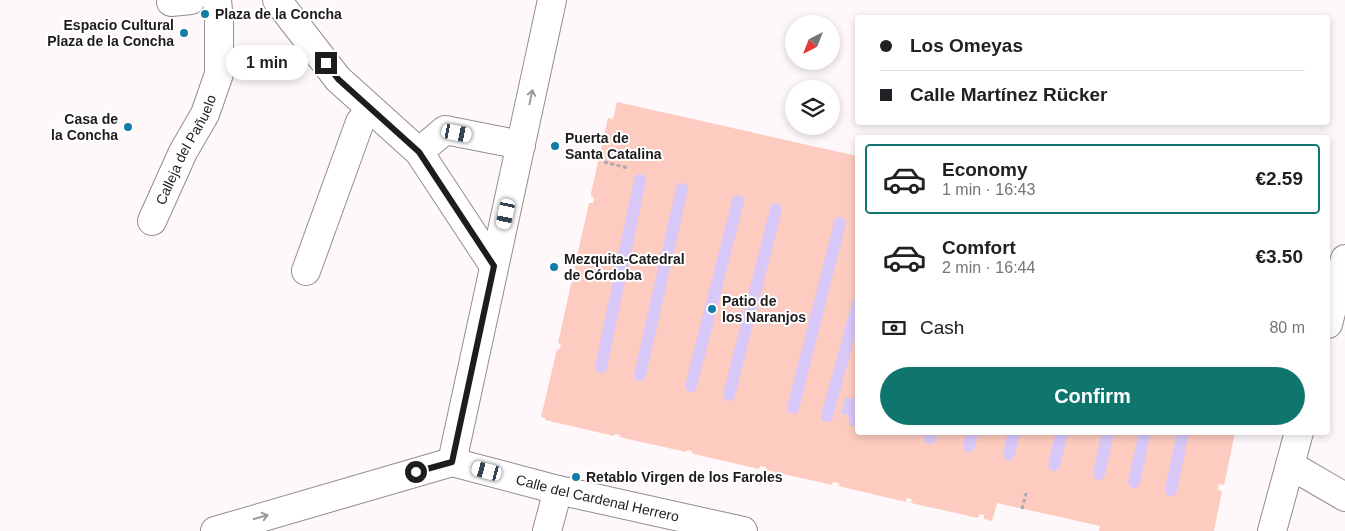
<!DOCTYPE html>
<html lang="en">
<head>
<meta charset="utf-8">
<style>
	:root { --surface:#fff; --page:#f6f6f6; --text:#202124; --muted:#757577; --line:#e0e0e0; --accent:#0f766e }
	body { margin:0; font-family:Helvetica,sans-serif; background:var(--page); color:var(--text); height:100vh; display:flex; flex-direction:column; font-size:19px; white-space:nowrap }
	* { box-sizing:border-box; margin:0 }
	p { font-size:16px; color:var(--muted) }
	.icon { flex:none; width:28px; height:28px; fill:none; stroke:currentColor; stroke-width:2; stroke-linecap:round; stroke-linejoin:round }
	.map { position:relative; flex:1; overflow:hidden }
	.details { position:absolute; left:855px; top:135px; width:475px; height:300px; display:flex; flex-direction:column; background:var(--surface); border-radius:5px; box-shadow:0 2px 8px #0003 }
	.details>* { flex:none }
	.top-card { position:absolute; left:855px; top:15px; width:475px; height:110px; border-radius:5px; box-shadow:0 2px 8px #0003; display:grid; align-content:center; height:110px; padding:0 25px; background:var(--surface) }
	.needle { width:32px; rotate:222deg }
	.fabs { position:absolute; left:785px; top:15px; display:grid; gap:10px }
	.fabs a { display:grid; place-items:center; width:55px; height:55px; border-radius:50%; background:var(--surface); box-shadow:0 2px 8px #0003; font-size:25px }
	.end { position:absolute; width:22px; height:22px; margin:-11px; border:6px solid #1f1c1e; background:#fff; box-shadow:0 0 0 2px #fff }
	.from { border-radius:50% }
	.bubble { position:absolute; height:35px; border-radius:18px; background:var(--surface); box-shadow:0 2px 8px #0003; font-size:16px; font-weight:700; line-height:35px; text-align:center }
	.car { position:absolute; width:15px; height:30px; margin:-15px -8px; border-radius:6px; box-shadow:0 0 4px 1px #0007; background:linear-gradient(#fff 24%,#345 0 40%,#fff 0 76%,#345 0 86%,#fff 0) }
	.top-card b { display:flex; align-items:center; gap:18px; height:48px; font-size:19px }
	.top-card b+b { border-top:1px solid var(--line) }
	.top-card i { width:12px; height:12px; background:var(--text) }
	ul { padding:9px 0 0; list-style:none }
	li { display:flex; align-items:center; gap:15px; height:70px; margin:0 10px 8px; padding:0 15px; border:2px solid transparent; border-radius:5px }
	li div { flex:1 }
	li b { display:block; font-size:19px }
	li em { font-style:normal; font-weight:700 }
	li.active { border-color:var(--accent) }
	li>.icon { width:45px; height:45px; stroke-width:1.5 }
	.pay { display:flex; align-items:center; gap:12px; height:55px; padding:0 25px; font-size:19px }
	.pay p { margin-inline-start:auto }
	.primary-button { display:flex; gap:10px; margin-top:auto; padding:10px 25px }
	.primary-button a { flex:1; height:58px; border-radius:30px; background:var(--accent); color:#fff; font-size:20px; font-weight:700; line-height:58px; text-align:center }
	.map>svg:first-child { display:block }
</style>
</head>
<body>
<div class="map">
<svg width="1345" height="531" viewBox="0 0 1345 531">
	<rect width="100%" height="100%" fill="#fef8fb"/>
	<!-- green -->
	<path fill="#fdcbc0" d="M617,102L857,156L858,432L1235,433L1224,485L1219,484L1218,490L1222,491L1214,531H1099L1100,526L997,503L992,521L984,519V515L979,514L978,518L911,503L912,499L906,498V502L902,501L838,486L839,483L833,482L832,485L766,470V467L760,466L759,469L694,454L692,453V451L687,450L686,452L682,451L623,438L620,437V435L614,434V436L545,420V418L541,417L557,349L559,350L561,344L558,343L573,275H576L577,270L575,269V265L589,203H593L594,198L591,196V193L608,118L613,119Z"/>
	<!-- water -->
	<path fill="#d8c8f8" d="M857,393H858L857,427L849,425L850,420L847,415L841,414L845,397L851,399L855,396Z"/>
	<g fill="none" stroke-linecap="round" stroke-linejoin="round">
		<!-- stream -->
		<path stroke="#d8c8f8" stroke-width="12" d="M601,367L640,180
			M640,375L682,189
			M691,386L738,201
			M729,395L776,209
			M793,408L840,223
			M827,416L858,303
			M930,438L931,432
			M969,446L972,432
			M1009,454L1014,432
			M1054,465L1062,432
			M1099,474L1108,432
			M1134,482L1145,432
			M1171,490L1183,432"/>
		<defs>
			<g id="pedestrian">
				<path d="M171,2L191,0"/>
				<path id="s1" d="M152,221L183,152L205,114L219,74V20L217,0"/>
				<path d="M306,271L360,122L371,109"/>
				<path d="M1290,465L1345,497"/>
				<path d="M547,531L558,490"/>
			</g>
			<g id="minor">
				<path d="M277,0L338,79L419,152L494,266"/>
				<path d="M419,152L445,130L521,145"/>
				<path d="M1328,324L1345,259"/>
				<path d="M452,462L552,0"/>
				<path id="s2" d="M452,462L558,490L743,531"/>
				<path d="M215,531L452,462"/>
				<path d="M1272,531L1299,432"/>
			</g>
		</defs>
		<!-- pedestrian casing -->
		<use href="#pedestrian" stroke="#948c90" stroke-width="30"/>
		<!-- minor casing -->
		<use href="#minor" stroke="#948c90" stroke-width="30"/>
		<!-- path -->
		<path stroke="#aea9ac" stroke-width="3" stroke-dasharray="4 2.5" stroke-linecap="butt" d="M604,162L628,168
			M1022,509L1026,493"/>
		<!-- pedestrian -->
		<use href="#pedestrian" stroke="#fff" stroke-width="28"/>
		<!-- minor -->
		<use href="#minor" stroke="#fff" stroke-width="28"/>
	</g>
	<!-- one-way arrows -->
	<defs><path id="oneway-shaft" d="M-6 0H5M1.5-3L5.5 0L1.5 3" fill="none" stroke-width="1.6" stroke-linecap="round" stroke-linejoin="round" transform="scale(1.25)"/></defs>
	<g stroke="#9a999a">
		<use href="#oneway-shaft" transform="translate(531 97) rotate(-78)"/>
		<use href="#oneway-shaft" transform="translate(261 517) rotate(-16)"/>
	</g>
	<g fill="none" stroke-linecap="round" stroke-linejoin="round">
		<!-- route -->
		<path stroke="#1f1c1e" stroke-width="6" d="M326,63L338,79L419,152L494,266L452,462L416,472"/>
	</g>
	<!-- markers -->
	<g fill="#117da6" stroke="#fff" stroke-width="2">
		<circle cx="205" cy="14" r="5"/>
		<circle cx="184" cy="33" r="5"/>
		<circle cx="128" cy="127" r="5"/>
		<circle cx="555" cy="146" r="5"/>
		<circle cx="554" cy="267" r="5"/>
		<circle cx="712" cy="309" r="5"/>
		<circle cx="576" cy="477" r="5"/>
	</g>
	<g text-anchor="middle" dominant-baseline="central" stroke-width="4" stroke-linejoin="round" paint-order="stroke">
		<!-- poi labels -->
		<g font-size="14" font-weight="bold" fill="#1f1c1e" stroke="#fff" text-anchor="start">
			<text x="215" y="14">Plaza de la Concha</text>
			<text x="174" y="25" text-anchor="end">Espacio Cultural<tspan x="174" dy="16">Plaza de la Concha</tspan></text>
			<text x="118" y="119" text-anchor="end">Casa de<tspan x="118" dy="16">la Concha</tspan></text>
			<text x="565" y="138">Puerta de<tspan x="565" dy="16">Santa Catalina</tspan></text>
			<text x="564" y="259">Mezquita-Catedral<tspan x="564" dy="16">de Córdoba</tspan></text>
			<text x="722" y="301">Patio de<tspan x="722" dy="16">los Naranjos</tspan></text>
			<text x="586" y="477">Retablo Virgen de los Faroles</text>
		</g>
		<!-- street labels -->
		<g font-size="14" fill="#1f1c1e" stroke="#fff">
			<text stroke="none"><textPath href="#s1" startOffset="79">Calleja del Pañuelo</textPath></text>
			<text stroke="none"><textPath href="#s2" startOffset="150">Calle del Cardenal Herrero</textPath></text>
		</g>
	</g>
</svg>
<div class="fabs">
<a><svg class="needle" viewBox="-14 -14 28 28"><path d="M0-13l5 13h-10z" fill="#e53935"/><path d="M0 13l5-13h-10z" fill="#757577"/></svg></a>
<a><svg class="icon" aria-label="layers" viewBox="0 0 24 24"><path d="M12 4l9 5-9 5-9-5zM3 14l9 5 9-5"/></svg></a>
</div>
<i class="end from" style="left:416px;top:472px"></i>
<i class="end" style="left:326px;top:63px"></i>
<div class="bubble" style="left:226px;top:45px;width:82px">1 min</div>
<i class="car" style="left:457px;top:133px;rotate:101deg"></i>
<i class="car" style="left:506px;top:214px;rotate:192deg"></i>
<i class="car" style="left:487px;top:471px;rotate:285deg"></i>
<div class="top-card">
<b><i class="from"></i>Los Omeyas</b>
<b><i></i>Calle Martínez Rücker</b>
</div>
<section class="details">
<ul>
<li class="active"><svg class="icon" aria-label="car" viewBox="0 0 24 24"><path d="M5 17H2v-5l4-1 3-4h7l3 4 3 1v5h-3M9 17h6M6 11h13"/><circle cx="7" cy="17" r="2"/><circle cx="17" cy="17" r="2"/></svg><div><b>Economy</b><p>1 min · 16:43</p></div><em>€2.59</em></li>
<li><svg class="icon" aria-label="car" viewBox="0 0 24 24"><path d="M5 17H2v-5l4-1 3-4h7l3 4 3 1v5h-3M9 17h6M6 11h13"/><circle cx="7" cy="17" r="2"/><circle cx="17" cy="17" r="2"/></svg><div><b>Comfort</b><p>2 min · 16:44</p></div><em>€3.50</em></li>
</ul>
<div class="pay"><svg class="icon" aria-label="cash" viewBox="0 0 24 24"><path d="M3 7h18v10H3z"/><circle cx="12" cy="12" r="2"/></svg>Cash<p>80 m</p></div>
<div class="primary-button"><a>Confirm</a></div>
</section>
</div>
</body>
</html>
